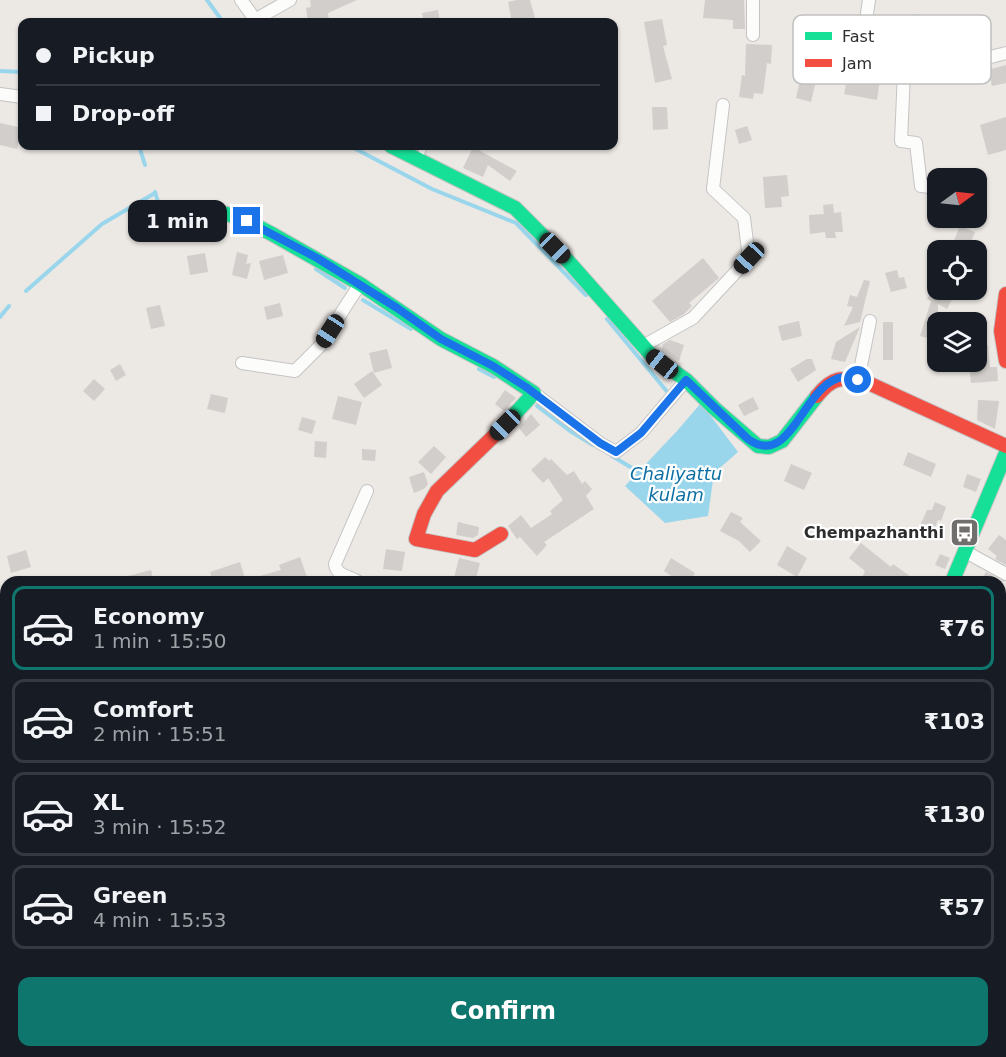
<!DOCTYPE html>
<html lang="en">
<head>
<meta charset="utf-8">
<style>
	:root { --surface:#171b24; --page:#242831; --text:#f1f3f6; --muted:#9ea1a6; --line:#363941; --accent:#0f766e }
	body { margin:0; font-family:"DejaVu Sans",sans-serif; background:var(--page); color:var(--text); height:100vh; display:flex; flex-direction:column; font-size:22px; white-space:nowrap }
	* { box-sizing:border-box; margin:0 }
	p { font-size:20px; color:var(--muted) }
	.icon { flex:none; width:33px; height:33px; fill:none; stroke:currentColor; stroke-width:2; stroke-linecap:round; stroke-linejoin:round }
	.map { position:relative; flex:1; overflow:hidden }
	.panel { position:absolute; left:0px; top:576px; width:1006px; height:482px; display:flex; flex-direction:column; background:var(--surface); border-radius:18px 18px 0 0; box-shadow:0 2px 4px #0004 }
	.panel>* { flex:none }
	.guide { position:absolute; left:18px; top:18px; width:600px; height:132px; border-radius:12px; box-shadow:0 2px 4px #0004; display:grid; align-content:center; height:132px; padding:0 18px; background:var(--surface) }
	.needle { width:39px; rotate:75deg }
	.fabs { position:absolute; left:927px; top:168px; display:grid; gap:12px }
	.fabs a { display:grid; place-items:center; width:60px; height:60px; border-radius:12px; background:var(--surface); box-shadow:0 2px 4px #0004; font-size:30px }
	.end { position:absolute; width:27px; height:27px; margin:-14px; border:8px solid #1a73e8; background:#fff; box-shadow:0 0 0 3px #fff }
	.from { border-radius:50% }
	.bubble { position:absolute; height:42px; border-radius:12px; background:var(--surface); box-shadow:0 2px 4px #0004; font-size:20px; font-weight:700; line-height:42px; text-align:center }
	.car { position:absolute; width:18px; height:36px; margin:-18px -9px; border-radius:8px; box-shadow:0 0 4px 2px #0007; background:linear-gradient(#222 24%,#8ab4d8 0 40%,#222 0 76%,#8ab4d8 0 86%,#222 0) }
	.guide b { display:flex; align-items:center; gap:21px; height:57px; font-size:22px }
	.guide b+b { border-top:2px solid var(--line) }
	.guide i { width:15px; height:15px; background:var(--text) }
	ul { padding:10px 0 0; list-style:none }
	li { display:flex; align-items:center; gap:18px; height:84px; margin:0 12px 9px; padding:0 6px; border:3px solid var(--line); border-radius:12px }
	li div { flex:1 }
	li b { display:block; font-size:22px }
	li em { font-style:normal; font-weight:700 }
	li.active { border-color:var(--accent) }
	li>.icon { width:54px; height:54px; stroke-width:1.5 }
	.action { display:flex; gap:12px; margin-top:auto; padding:12px 18px }
	.action a { flex:1; height:69px; border-radius:12px; background:var(--accent); color:#fff; font-size:24px; font-weight:700; line-height:69px; text-align:center }
	.map>svg:first-child { display:block }
</style>
</head>
<body>
<div class="map">
<svg width="1006" height="1057" viewBox="0 0 1006 1057">
	<rect width="100%" height="100%" fill="#ece8e4"/>
	<!-- water -->
	<path fill="#99d6ec" d="M701,403L738,452L714,473L708,516L665,523L625,486L677,431Z"/>
	<g fill="none" stroke-linecap="round" stroke-linejoin="round">
		<!-- stream -->
		<path stroke="#99d6ec" stroke-width="4" d="M207,0L223,22
			M0,71L22,72
			M139,146L145,165
			M350,146L432,189L516,223L586,295
			M155,192L160,208L181,212
			M316,269L345,288
			M26,291L102,224L155,193
			M363,300L411,329
			M0,317L9,306
			M607,319L669,394
			M479,369L494,377
			M537,406L570,431L593,445
			M612,456L642,474
			M0,700L6,703
			M0,839L6,842"/>
	</g>
	<!-- building -->
	<path fill="#d1cecb" d="M310,0H357L328,13L329,22H308L306,8L311,7Z
		M517,0H530L535,18L512,22L508,2Z
		M705,0H744L745,29H733V20L703,18Z
		M438,10L440,22H424L422,13Z
		M662,19L667,45L663,46L672,79L655,83L644,22Z
		M746,44L772,45L771,64L767,63L763,94L754,93L753,99L739,97L742,75L745,76Z
		M1006,65V83L992,86L988,70Z
		M802,72L817,76L811,102L796,98Z
		M848,75L857,82L868,79V77L880,79L877,100L844,94Z
		M652,107H667L668,129L653,130Z
		M1006,117V150L988,155L980,125Z
		M0,123L22,128L17,149L0,145Z
		M747,126L752,140L739,144L735,130Z
		M473,147L517,171L510,181L488,165L483,177L463,168Z
		M787,175L789,196L781,197L782,207L765,208L763,177Z
		M833,204L834,213L841,212L843,232H835L836,238H826L825,232L810,234L809,215L824,214L823,205Z
		M206,222L222,225L220,240L204,238Z
		M960,226L975,232L968,250H950Z
		M237,252L248,255L246,264L251,263L247,279L232,275Z
		M205,253L208,272L190,275L187,256Z
		M283,255L288,273L264,280L259,261Z
		M703,258L719,278L689,303L692,306L684,314L670,322L652,301Z
		M897,270L899,278L904,277L907,288L891,292L885,273Z
		M864,280L870,281L860,322L844,326L853,307L847,306L850,295L857,297Z
		M935,288L957,290L947,309L938,304V341L920,336L931,301L927,299L932,290Z
		M280,303L283,316L267,320L264,307Z
		M160,305L165,326L151,329L146,308Z
		M799,321L802,336L782,341L778,326Z
		M883,322H893V360H883Z
		M860,327L845,362L831,359L836,342Z
		M670,340L684,345L679,361L662,349L663,344Z
		M988,345L990,367H997L998,381L971,383L969,362H976V346Z
		M387,349L392,368L374,373L369,353Z
		M807,359H812L816,370L798,382L790,369Z
		M120,364L126,375L116,381L110,370Z
		M372,371L382,385L364,398L354,384Z
		M94,379L105,389L94,401L83,391Z
		M505,390L516,398L504,411L495,404Z
		M211,394L228,398L225,413L207,409Z
		M338,396L362,402L356,425L332,419Z
		M753,397L759,409L744,416L738,405Z
		M978,400L999,401L995,429L977,420Z
		M531,414L540,425L526,437L519,428Z
		M302,417L316,421L312,434L298,430Z
		M315,441L327,442L326,458L314,457Z
		M434,446L446,457L431,474L418,462Z
		M362,449L376,450L375,461L362,460Z
		M908,452L936,464L931,477L903,465Z
		M545,457L549,461L551,459L567,475L574,471L582,484L585,481L592,489L586,496L594,509L544,542L547,545L537,556L520,537L517,539L508,526L521,515L531,528L552,514L550,511L563,500L548,478L543,483L531,470Z
		M791,464L812,473L804,490L784,481Z
		M424,472L428,484L424,489L414,493L409,477Z
		M967,474L981,479L976,492L963,487Z
		M935,502L946,507L941,521L938,520L932,534L919,528L927,510H932Z
		M731,512L743,518L740,522L761,541L750,552L739,541L720,531Z
		M458,522L479,527L478,535L473,538L456,535Z
		M999,535L1006,540V565L995,559L997,556L988,549Z
		M861,543L891,567L893,564L918,582H860L865,571L849,558Z
		M787,546L807,558L797,577L777,565Z
		M386,549L405,552L402,571L383,569Z
		M26,550L31,567L11,573L7,556Z
		M940,554L950,558L945,569L935,565Z
		M300,557L308,580L302,582H249V579L281,570L279,565Z
		M459,558L480,563L475,582H453Z
		M671,558L695,573L690,582H681L664,571Z
		M240,562L246,582H213L210,572Z
		M151,570L154,582H121L120,578Z
		M986,572L1002,581L1005,582H980Z"/>
	<g fill="none" stroke-linecap="round" stroke-linejoin="round">
		<defs>
			<path id="lane" d="M420,157L424,146"/>
			<path id="street" d="M241,0L257,22
				M753,0V35
				M917,21C935,36 953,59 978,59C987,59 997,55 1006,53
				M251,22L290,0
				M858,74L869,0
				M0,94L22,97
				M938,188L921,186L916,143L901,141L904,72L956,54
				M643,346L693,318L749,258L744,218L713,189L723,105
				M242,363L295,371L320,346L360,284
				M858,380L870,321
				M534,393L600,443L616,452L641,433L686,380
				M966,552L1006,574
				M359,582C350,576 336,576 335,564L367,491
				M1000,663L1006,666
				M0,709L6,712
				M0,905L6,908
				M1000,1031L1006,1030
				M566,1052L579,1057
				M666,1052L675,1055
				M845,1053L855,1052
				M0,1056H12L17,1052"/>
			<path id="fast" d="M391,146L515,208L568,261L652,356L686,380L714,408L758,446L769,447L782,441L817,396
				M186,208L227,214L247,221L272,234L360,284L441,339L493,366L534,393L501,429
				M952,582L1006,453
				M551,1057L552,1052"/>
			<path id="jam" d="M1006,294L1001,331L1006,361
				M817,396C833,376 842,377 866,382L1006,446
				M501,429L437,491L424,514L416,539L475,550L501,534"/>
		</defs>
		<!-- lane casing -->
		<use href="#lane" stroke="#c5c4c5" stroke-width="8"/>
		<!-- street casing -->
		<use href="#street" stroke="#c5c4c5" stroke-width="14"/>
		<!-- fast casing -->
		<use href="#fast" stroke="#c5c4c5" stroke-width="16"/>
		<!-- jam casing -->
		<use href="#jam" stroke="#c5c4c5" stroke-width="16"/>
		<!-- lane -->
		<use href="#lane" stroke="#fcfcfb" stroke-width="6"/>
		<!-- street -->
		<use href="#street" stroke="#fcfcfb" stroke-width="12"/>
		<!-- fast -->
		<use href="#fast" stroke="#16e098" stroke-width="14"/>
		<!-- jam -->
		<use href="#jam" stroke="#f24e42" stroke-width="14"/>
	</g>
	<g fill="none" stroke-linecap="round" stroke-linejoin="round">
		<!-- route -->
		<path stroke="#1a73e8" stroke-width="8" d="M247,221L317,258L397,308L441,339L493,366L526,387L600,443L616,452L641,433L686,380L748,439C792,471 803,381 844,377C848,377 854,379 858,380"/>
	</g>
	<!-- icons -->
	<defs>
		<symbol id="bus-square" viewBox="-11 -11 22 22"><rect x="-9" y="-9" width="18" height="18" rx="4" fill="#706f6e" stroke="#fff"/><path d="M-5-6H5V4H4V6H2V4H-2V6H-4V4H-5ZM-3.5-4V0h7V-4ZM-3.5 1.2v1.5H-2V1.2ZM2 1.2v1.5H3.5V1.2Z" fill="#fff"/></symbol>
	</defs>
	<g fill-rule="evenodd">
		<use href="#bus-square" x="948" y="516" width="33" height="33"/>
	</g>
	<g text-anchor="middle" dominant-baseline="central" stroke-width="4.5" stroke-linejoin="round" paint-order="stroke">
		<!-- poi labels -->
		<g font-size="16" font-weight="bold" fill="#2e2e2e" stroke="#fff" text-anchor="end">
			<text x="944" y="532">Chempazhanthi</text>
		</g>
		<!-- water labels -->
		<g font-size="18" font-style="italic" fill="#0d6fa3" stroke="#fff">
			<text x="676" y="473">Chaliyattu<tspan x="676" dy="21">kulam</tspan></text>
		</g>
	</g>
	<!-- legend -->
	<rect x="793" y="15" width="198" height="69" rx="9" fill="#fff" stroke="#c0c0c0" stroke-width="1.5"/>
	<rect x="805" y="32" width="27" height="8" fill="#16e098"/>
	<rect x="805" y="59" width="27" height="8" fill="#f24e42"/>
	<g font-size="16" fill="#2e2e2e">
		<text x="842" y="42">Fast</text>
		<text x="842" y="69">Jam</text>
	</g>
</svg>
<div class="fabs">
<a><svg class="needle" viewBox="-14 -14 28 28"><path d="M0-13l5 13h-10z" fill="#e53935"/><path d="M0 13l5-13h-10z" fill="#9ea1a6"/></svg></a>
<a><svg class="icon" aria-label="locate" viewBox="0 0 24 24"><circle cx="12" cy="12" r="6"/><path d="M12 2v4M12 18v4M2 12h4M18 12h4"/></svg></a>
<a><svg class="icon" aria-label="layers" viewBox="0 0 24 24"><path d="M12 4l9 5-9 5-9-5zM3 14l9 5 9-5"/></svg></a>
</div>
<i class="end from" style="left:858px;top:380px"></i>
<i class="end" style="left:247px;top:221px"></i>
<div class="bubble" style="left:128px;top:200px;width:99px">1 min</div>
<i class="car" style="left:555px;top:248px;rotate:135deg"></i>
<i class="car" style="left:749px;top:258px;rotate:223deg"></i>
<i class="car" style="left:330px;top:331px;rotate:213deg"></i>
<i class="car" style="left:662px;top:364px;rotate:309deg"></i>
<i class="car" style="left:505px;top:425px;rotate:225deg"></i>
<div class="guide">
<b><i class="from"></i>Pickup</b>
<b><i></i>Drop-off</b>
</div>
<section class="panel">
<ul>
<li class="active"><svg class="icon" aria-label="car" viewBox="0 0 24 24"><path d="M5 17H2v-5l4-1 3-4h7l3 4 3 1v5h-3M9 17h6M6 11h13"/><circle cx="7" cy="17" r="2"/><circle cx="17" cy="17" r="2"/></svg><div><b>Economy</b><p>1 min · 15:50</p></div><em>₹76</em></li>
<li><svg class="icon" aria-label="car" viewBox="0 0 24 24"><path d="M5 17H2v-5l4-1 3-4h7l3 4 3 1v5h-3M9 17h6M6 11h13"/><circle cx="7" cy="17" r="2"/><circle cx="17" cy="17" r="2"/></svg><div><b>Comfort</b><p>2 min · 15:51</p></div><em>₹103</em></li>
<li><svg class="icon" aria-label="car" viewBox="0 0 24 24"><path d="M5 17H2v-5l4-1 3-4h7l3 4 3 1v5h-3M9 17h6M6 11h13"/><circle cx="7" cy="17" r="2"/><circle cx="17" cy="17" r="2"/></svg><div><b>XL</b><p>3 min · 15:52</p></div><em>₹130</em></li>
<li><svg class="icon" aria-label="car" viewBox="0 0 24 24"><path d="M5 17H2v-5l4-1 3-4h7l3 4 3 1v5h-3M9 17h6M6 11h13"/><circle cx="7" cy="17" r="2"/><circle cx="17" cy="17" r="2"/></svg><div><b>Green</b><p>4 min · 15:53</p></div><em>₹57</em></li>
</ul>
<div class="action"><a>Confirm</a></div>
</section>
</div>
</body>
</html>
